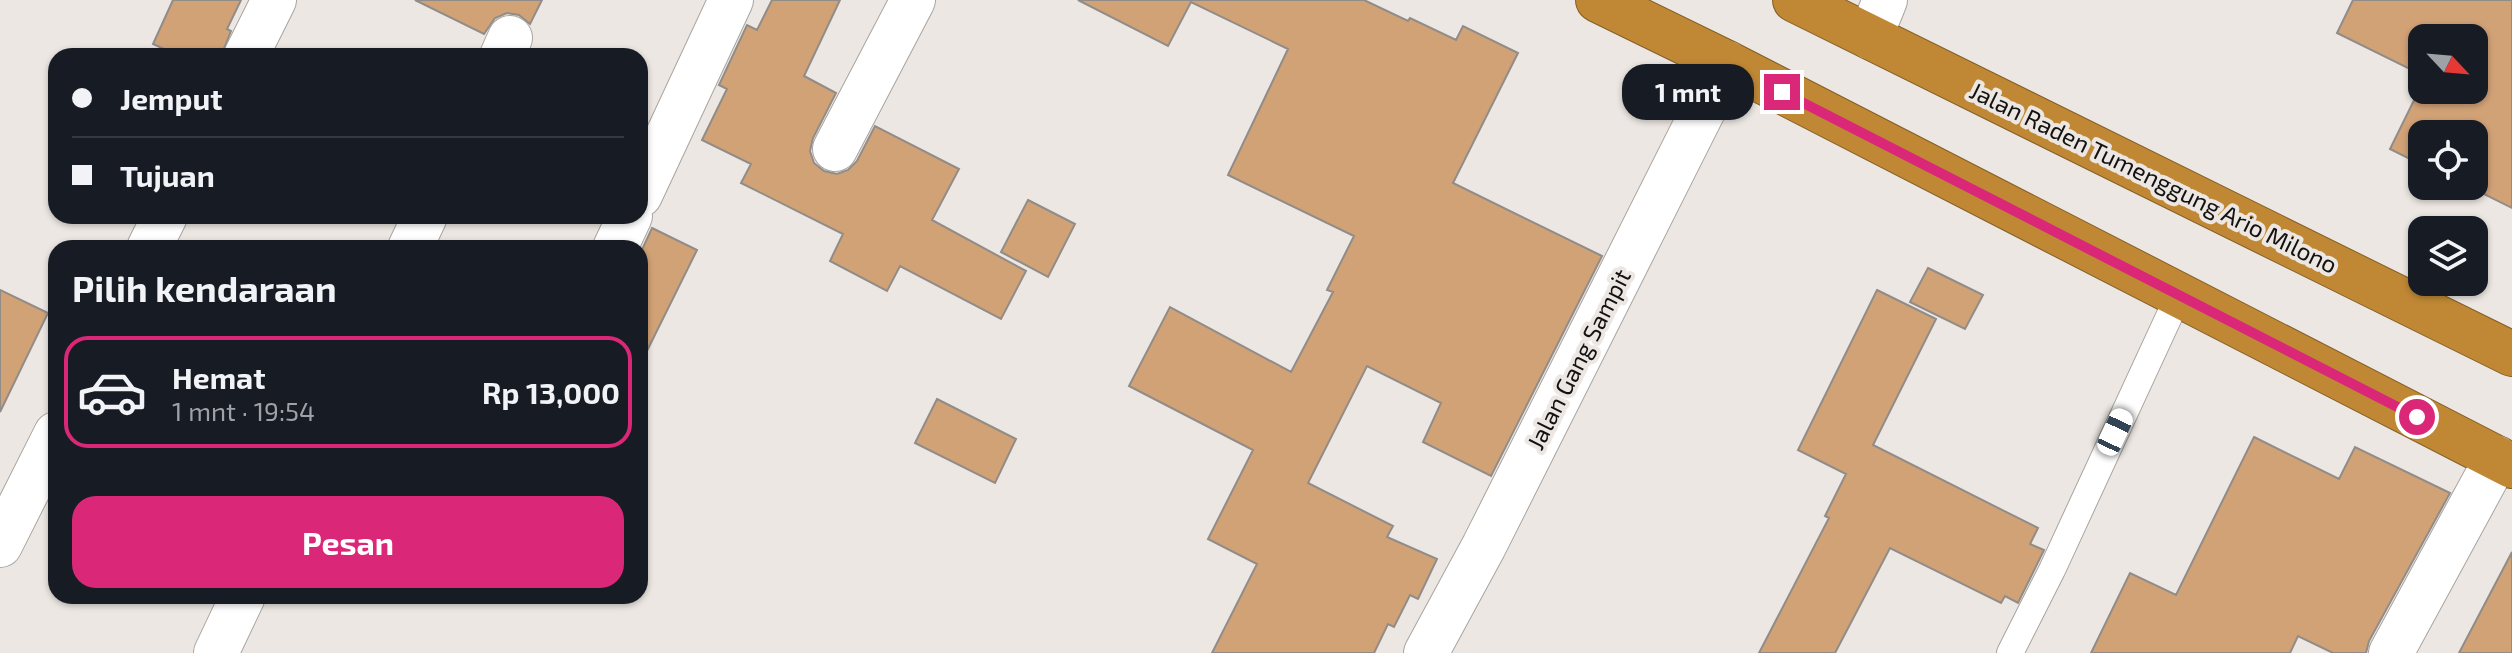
<!DOCTYPE html>
<html lang="id">
<head>
<meta charset="utf-8">
<style>
	:root { --surface:#171b24; --page:#20242c; --text:#f1f3f6; --muted:#9ea1a6; --line:#363941; --accent:#db2777 }
	body { margin:0; font-family:"Exo 2",sans-serif; background:var(--page); color:var(--text); height:100vh; display:flex; flex-direction:column; font-size:30px; white-space:nowrap }
	* { box-sizing:border-box; margin:0 }
	p { font-size:26px; color:var(--muted) }
	.icon { flex:none; width:44px; height:44px; fill:none; stroke:currentColor; stroke-width:2; stroke-linecap:round; stroke-linejoin:round }
	.map { position:relative; flex:1; overflow:hidden }
	.details { position:absolute; left:48px; top:240px; width:600px; height:364px; display:flex; flex-direction:column; background:var(--surface); border-radius:24px; box-shadow:0 2px 6px #0004 }
	.details>* { flex:none }
	.banner { position:absolute; left:48px; top:48px; width:600px; height:176px; border-radius:24px; box-shadow:0 2px 6px #0004; display:grid; align-content:center; height:176px; padding:0 24px; background:var(--surface) }
	.needle { width:52px; rotate:116deg }
	.fabs { position:absolute; left:2408px; top:24px; display:grid; gap:16px }
	.fabs a { display:grid; place-items:center; width:80px; height:80px; border-radius:16px; background:var(--surface); box-shadow:0 2px 6px #0004; font-size:40px }
	.end { position:absolute; width:36px; height:36px; margin:-18px; border:10px solid #db2777; background:#fff; box-shadow:0 0 0 4px #fff }
	.from { border-radius:50% }
	.bubble { position:absolute; height:56px; border-radius:24px; background:var(--surface); box-shadow:0 2px 6px #0004; font-size:26px; font-weight:700; line-height:56px; text-align:center }
	.car { position:absolute; width:24px; height:48px; margin:-24px -12px; border-radius:10px; box-shadow:0 0 6px 2px #0007; background:linear-gradient(#fff 24%,#345 0 40%,#fff 0 76%,#345 0 86%,#fff 0) }
	.banner b { display:flex; align-items:center; gap:28px; height:76px; font-size:30px }
	.banner b+b { border-top:2px solid var(--line) }
	.banner i { width:20px; height:20px; background:var(--text) }
	ul { padding:0; list-style:none }
	li { display:flex; align-items:center; gap:24px; height:112px; margin:0 16px 12px; padding:0 8px; border:4px solid var(--line); border-radius:24px }
	li div { flex:1 }
	li b { display:block; font-size:30px }
	li em { font-style:normal; font-weight:700 }
	li.current { border-color:var(--accent) }
	li>.icon { width:72px; height:72px; stroke-width:1.5 }
	h2 { padding:0 24px; font-size:36px; line-height:96px }
	.cta { display:flex; gap:16px; margin-top:auto; padding:16px 24px }
	.cta a { flex:1; height:92px; border-radius:24px; background:var(--accent); color:#fff; font-size:32px; font-weight:700; line-height:92px; text-align:center }
	.map>svg:first-child { display:block }
</style>
</head>
<body>
<div class="map">
<svg width="2512" height="653" viewBox="0 0 2512 653">
	<rect width="100%" height="100%" fill="#ece7e2"/>
	<!-- building -->
	<path fill="#d2a277" stroke="#918c88" stroke-width="2" d="M173,0H241L227,29L231,31L221,56H179L153,44Z
		M415,0H542L530,24L519,15L507,13L495,18L484,34Z
		M772,0H840L804,76L836,93L813,138L810,151L814,163L824,171L837,174L848,170L857,161L875,126L959,169L932,220L1026,271L1001,319L900,266L887,291L830,261L843,234L741,183L751,164L702,140L727,89L719,85L747,25L757,30Z
		M1078,0H1364L1408,21L1410,18L1456,40L1463,26L1518,53L1453,183L1602,256L1491,476L1423,442L1441,403L1367,366L1308,483L1393,526L1387,537L1437,559L1418,599L1410,595L1394,627L1388,624L1374,653H1212L1257,564L1208,539L1253,450L1129,386L1170,307L1291,372L1333,292L1327,290L1354,236L1228,175L1288,49L1191,2L1168,46Z
		M2353,0H2512V208L2468,186H2474V134H2422V165L2390,149L2422,84V90H2474V38H2422V75L2337,33Z
		M1028,200L1075,224L1048,277L1001,252Z
		M652,228L697,250L640,365V254Z
		M1928,268L1983,295L1965,329L1910,302Z
		M0,290L48,313L0,412Z
		M1877,290L1936,319L1873,445L2038,528L2030,544L2044,550L2018,603L2005,596L2001,603L1890,548L1835,653H1759L1829,518L1825,516L1846,474L1798,450Z
		M937,399L1016,439L995,483L915,443Z
		M2254,437L2339,479L2355,447L2450,493L2369,641L2366,653H2333L2298,636L2290,653H2091L2130,573L2176,595Z
		M2512,552V653H2459Z"/>
	<g fill="none" stroke-linecap="round" stroke-linejoin="round">
		<defs>
			<path id="lane" d="M2010,653L2052,570L2179,295"/>
			<path id="street" d="M1870,37L1885,0
				M246,56L274,0
				M502,56L510,38
				M835,149L913,0
				M640,195L731,0
				M149,248L165,216
				M410,248L425,216
				M615,248L630,216
				M0,545L56,434
				M216,653L243,596
				M1426,653L1484,546L1727,63
				M2391,653L2497,458"/>
			<path id="highway" d="M1598,0L1727,63L2512,466
				M1795,0L2512,354"/>
		</defs>
		<!-- lane casing -->
		<use href="#lane" stroke="#a9a49f" stroke-width="28"/>
		<!-- street casing -->
		<use href="#street" stroke="#a9a49f" stroke-width="46"/>
		<!-- highway casing -->
		<use href="#highway" stroke="#835f28" stroke-width="46"/>
		<!-- lane -->
		<use href="#lane" stroke="#fff" stroke-width="26"/>
		<!-- street -->
		<use href="#street" stroke="#fff" stroke-width="44"/>
		<!-- highway -->
		<use href="#highway" stroke="#c08835" stroke-width="44"/>
	</g>
	<g fill="none" stroke-linecap="round" stroke-linejoin="round">
		<!-- route -->
		<path stroke="#db2777" stroke-width="10" d="M1782,92L2417,417"/>
	</g>
	<g text-anchor="middle" dominant-baseline="central" stroke-width="8" stroke-linejoin="round" paint-order="stroke">
		<!-- street labels -->
		<g font-size="24" fill="#131210" stroke="#ece7e2">
			<text transform="translate(2154 177) rotate(26)">Jalan Raden Tumenggung Ario Milono</text>
			<text transform="translate(1578 359) rotate(-63)">Jalan Gang Sampit</text>
		</g>
	</g>
</svg>
<div class="fabs">
<a><svg class="needle" viewBox="-14 -14 28 28"><path d="M0-13l5 13h-10z" fill="#e53935"/><path d="M0 13l5-13h-10z" fill="#9ea1a6"/></svg></a>
<a><svg class="icon" aria-label="locate" viewBox="0 0 24 24"><circle cx="12" cy="12" r="6"/><path d="M12 2v4M12 18v4M2 12h4M18 12h4"/></svg></a>
<a><svg class="icon" aria-label="layers" viewBox="0 0 24 24"><path d="M12 4l9 5-9 5-9-5zM3 14l9 5 9-5"/></svg></a>
</div>
<i class="end from" style="left:2417px;top:417px"></i>
<i class="end" style="left:1782px;top:92px"></i>
<div class="bubble" style="left:1622px;top:64px;width:132px">1 mnt</div>
<i class="car" style="left:2115px;top:432px;rotate:25deg"></i>
<div class="banner">
<b><i class="from"></i>Jemput</b>
<b><i></i>Tujuan</b>
</div>
<section class="details">
<h2>Pilih kendaraan</h2>
<ul>
<li class="current"><svg class="icon" aria-label="car" viewBox="0 0 24 24"><path d="M5 17H2v-5l4-1 3-4h7l3 4 3 1v5h-3M9 17h6M6 11h13"/><circle cx="7" cy="17" r="2"/><circle cx="17" cy="17" r="2"/></svg><div><b>Hemat</b><p>1 mnt · 19:54</p></div><em>Rp 13,000</em></li>
</ul>
<div class="cta"><a>Pesan</a></div>
</section>
</div>
</body>
</html>
